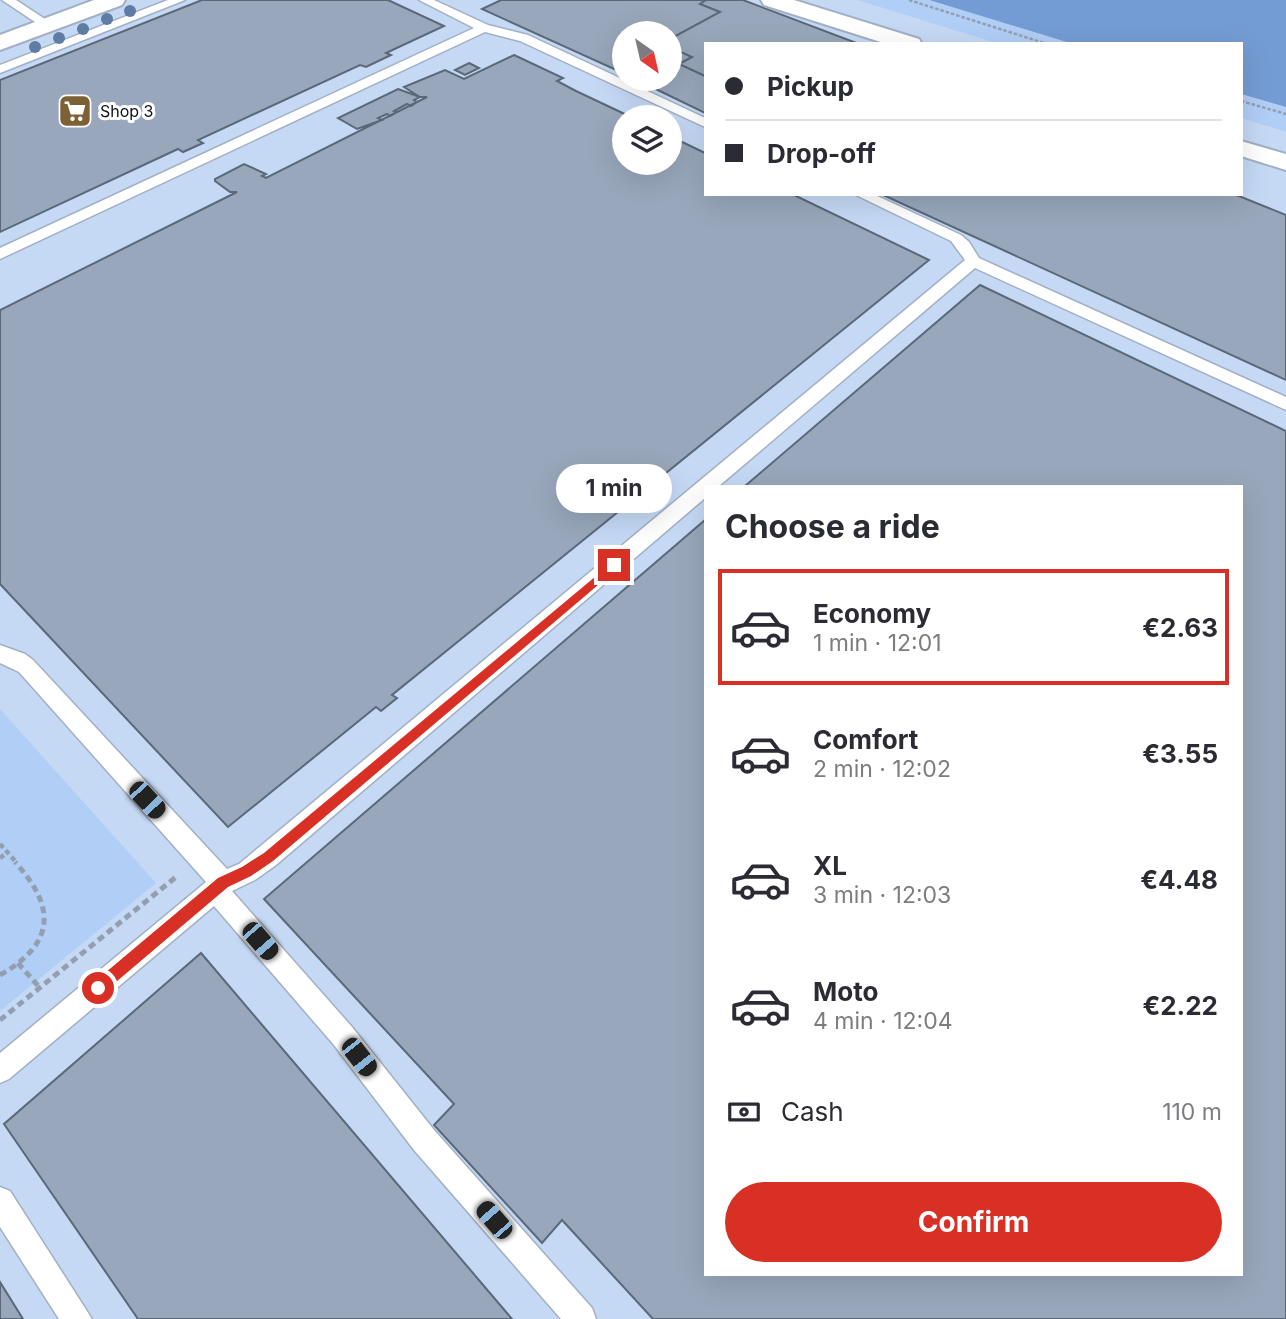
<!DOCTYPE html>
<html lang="en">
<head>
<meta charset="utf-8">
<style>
	:root { --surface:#fff; --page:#f2f2f3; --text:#2b2b33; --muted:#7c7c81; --line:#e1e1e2; --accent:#d93025 }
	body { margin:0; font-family:Inter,sans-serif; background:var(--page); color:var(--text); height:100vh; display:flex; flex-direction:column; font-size:26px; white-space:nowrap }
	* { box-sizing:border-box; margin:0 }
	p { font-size:23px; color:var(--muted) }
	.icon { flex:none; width:38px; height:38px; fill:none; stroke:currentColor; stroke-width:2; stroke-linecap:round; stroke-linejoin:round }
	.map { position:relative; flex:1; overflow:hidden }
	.sheet { position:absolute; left:704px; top:485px; width:539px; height:791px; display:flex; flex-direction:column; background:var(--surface); border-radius:0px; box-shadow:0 7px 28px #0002 }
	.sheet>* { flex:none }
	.top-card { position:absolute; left:704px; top:42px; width:539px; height:154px; border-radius:0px; box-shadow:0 7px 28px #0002; display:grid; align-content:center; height:154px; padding:0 21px; background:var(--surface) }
	.needle { width:46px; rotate:146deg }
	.fabs { position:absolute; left:612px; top:21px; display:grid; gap:14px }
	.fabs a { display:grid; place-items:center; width:70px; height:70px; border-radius:50%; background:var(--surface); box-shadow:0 7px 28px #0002; font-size:35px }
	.end { position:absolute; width:32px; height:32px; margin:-16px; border:9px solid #d93025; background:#fff; box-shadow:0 0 0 4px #fff }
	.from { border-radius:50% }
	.bubble { position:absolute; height:49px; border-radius:24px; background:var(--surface); box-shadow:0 7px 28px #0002; font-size:23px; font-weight:700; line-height:49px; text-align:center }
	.car { position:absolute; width:21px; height:42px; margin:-21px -10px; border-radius:9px; box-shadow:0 0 5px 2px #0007; background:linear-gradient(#222 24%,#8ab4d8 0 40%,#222 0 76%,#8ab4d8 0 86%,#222 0) }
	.top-card b { display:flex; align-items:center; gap:24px; height:66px; font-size:26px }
	.top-card b+b { border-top:2px solid var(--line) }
	.top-card i { width:18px; height:18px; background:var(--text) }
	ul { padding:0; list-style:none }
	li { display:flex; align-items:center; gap:21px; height:116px; margin:0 14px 10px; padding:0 7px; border:4px solid transparent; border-radius:0px }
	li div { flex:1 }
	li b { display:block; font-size:26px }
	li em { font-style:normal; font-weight:700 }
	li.current { border-color:var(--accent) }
	li>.icon { width:63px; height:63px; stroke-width:1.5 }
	h2 { padding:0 21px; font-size:32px; line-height:84px }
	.pay { display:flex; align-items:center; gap:18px; height:77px; padding:0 21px; font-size:26px }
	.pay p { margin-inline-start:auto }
	.button { display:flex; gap:14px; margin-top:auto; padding:14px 21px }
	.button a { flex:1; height:80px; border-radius:42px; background:var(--accent); color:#fff; font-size:28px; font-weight:700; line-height:80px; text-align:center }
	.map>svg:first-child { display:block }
</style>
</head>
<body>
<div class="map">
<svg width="1286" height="1319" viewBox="0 0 1286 1319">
	<rect width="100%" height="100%" fill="#d4e3f9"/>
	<!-- built -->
	<path fill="#c5d9f5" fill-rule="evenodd" d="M0,0H857L999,44H705V194H1241V118L1286,132V1319H0ZM625,33H670V79H625ZM625,117H670V163H625ZM705,486H1241V1274H705Z"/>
	<!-- green -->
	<path fill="#b1cef6" d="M857,0H929L1073,44H999Z
		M1241,94L1286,107V132L1241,118Z
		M0,709L156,883L0,1011Z"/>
	<!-- water -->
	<path fill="#749cd4" d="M929,0H1286V107L1241,94V44H1073Z"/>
	<!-- building -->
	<path fill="#98a7bb" stroke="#5a687a" stroke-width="2" d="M202,0H388L444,26L386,53L391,55L366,67L360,65L198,140L203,143L183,152L178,149L0,232V80Z
		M501,0H706L700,4L720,12L670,39V33H625V74L482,9Z
		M706,0H743L859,44H705V76L679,64L692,57L670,47V39L720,12L700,4Z
		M670,47L692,57L679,64L705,76V113L635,79H670Z
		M514,55L563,78L557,81L576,91L631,117H625V163H670V136L705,153V194H792L929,260L392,695L397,698L381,711L376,707L228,827L0,584V310L237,192H230L215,181V179L244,164L266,174L262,176L266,178L427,97H420L404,87L445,70L464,79Z
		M469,63L479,68L465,75L455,70Z
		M398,89L420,97L414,100L417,102L411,106L407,104L394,111L397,112L390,116L387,114L378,118L382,120L357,129L338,118Z
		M881,194H1234L1286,215V380Z
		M980,285L1286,431V1319H653L562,1220L542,1243L434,1125L454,1104L264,899L705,520V1274H1241V486H745Z
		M201,953L512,1319H138L4,1124Z
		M0,1282L23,1319H0Z"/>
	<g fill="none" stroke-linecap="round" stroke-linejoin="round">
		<defs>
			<path id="service" d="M2,0H16L54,25L44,28Z
				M168,0H185L0,73V65Z
				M419,0H434L488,25L528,35L705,118V127L520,41L485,32L0,259V248L474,28Z
				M854,194H873L961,235L969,242L979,258L1286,397V410L975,268L719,486H705V498L276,865L255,880L232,891L352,1027L434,1130L592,1308L596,1319H561L414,1150L334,1045L214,906L9,1079L0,1083V1053L206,882L19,672L0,663V645L25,654L33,660L227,869L239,864L965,260L951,241Z
				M0,1187L10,1191L92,1319H59L0,1227Z"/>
			<path id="minor" d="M94,0H125L122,5L0,50V35Z
				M761,0H794L919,39L922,44H887L764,5Z
				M1241,141L1286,154V170L1241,156Z"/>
		</defs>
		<!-- service casing -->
		<use href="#service" stroke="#a1b0c4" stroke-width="3"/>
		<!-- minor casing -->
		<use href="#minor" stroke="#a1b0c4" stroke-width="4"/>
		<!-- path-far2 -->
		<path stroke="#939fb0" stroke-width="2.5" stroke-dasharray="3.5 2" stroke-linecap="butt" d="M909,0L1047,44
			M1241,101L1286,114"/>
		<!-- path-far1 -->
		<path stroke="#939fb0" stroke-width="4.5" stroke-dasharray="5 3.5" stroke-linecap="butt" d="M0,844L17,863
			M0,858L7,853"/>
		<!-- path -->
		<path stroke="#939fb0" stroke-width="5" stroke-dasharray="7 4.5" stroke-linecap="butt" d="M18,963L40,988
			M0,975C56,943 56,907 15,862
			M0,1020L176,877"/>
		<!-- service -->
		<use href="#service" fill="#fff" fill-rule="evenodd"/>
		<!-- minor -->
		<use href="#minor" fill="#fff" fill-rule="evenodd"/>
	</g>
	<!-- trees -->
	<g fill="#5f7ca2">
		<circle cx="130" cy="11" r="6"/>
		<circle cx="107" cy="19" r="6"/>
		<circle cx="83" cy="29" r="6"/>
		<circle cx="59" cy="38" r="6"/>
		<circle cx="35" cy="47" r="6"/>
	</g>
	<!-- route -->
	<path fill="#d93025" d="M614,561L619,565L618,568L273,861L251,876L228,887L103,993H93V983L218,878L242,867L264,853Z"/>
	<!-- icons -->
	<defs>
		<symbol id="supermarket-square" viewBox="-11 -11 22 22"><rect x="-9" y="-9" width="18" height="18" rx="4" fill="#7d6034" stroke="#fff"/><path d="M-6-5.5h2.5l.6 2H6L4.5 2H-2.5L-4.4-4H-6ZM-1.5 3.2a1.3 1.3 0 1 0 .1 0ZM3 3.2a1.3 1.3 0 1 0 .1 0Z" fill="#fff"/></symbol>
	</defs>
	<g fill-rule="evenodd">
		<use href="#supermarket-square" x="56" y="92" width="38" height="38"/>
	</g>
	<g text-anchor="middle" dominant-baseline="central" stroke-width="6" stroke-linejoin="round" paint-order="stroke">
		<!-- far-poi labels -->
		<g font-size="16" fill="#0d1219" stroke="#fff" text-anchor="start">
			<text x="100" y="111">Shop 3</text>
		</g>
	</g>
</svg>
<div class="fabs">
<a><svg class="needle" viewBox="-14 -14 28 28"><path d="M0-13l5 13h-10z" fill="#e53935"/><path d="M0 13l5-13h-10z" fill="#7c7c81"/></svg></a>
<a><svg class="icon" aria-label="layers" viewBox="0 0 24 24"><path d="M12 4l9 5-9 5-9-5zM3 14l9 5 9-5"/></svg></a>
</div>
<i class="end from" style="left:98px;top:988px"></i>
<i class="end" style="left:614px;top:565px"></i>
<div class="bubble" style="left:556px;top:464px;width:116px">1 min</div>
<i class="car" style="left:147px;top:800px;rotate:137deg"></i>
<i class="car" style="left:260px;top:941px;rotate:139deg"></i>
<i class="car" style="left:359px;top:1057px;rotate:142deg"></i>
<i class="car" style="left:494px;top:1220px;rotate:319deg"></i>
<div class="top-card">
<b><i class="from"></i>Pickup</b>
<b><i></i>Drop-off</b>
</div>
<section class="sheet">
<h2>Choose a ride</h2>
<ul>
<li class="current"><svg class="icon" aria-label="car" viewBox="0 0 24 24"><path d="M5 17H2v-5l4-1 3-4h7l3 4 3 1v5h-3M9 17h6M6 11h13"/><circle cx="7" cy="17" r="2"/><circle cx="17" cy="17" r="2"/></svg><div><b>Economy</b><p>1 min · 12:01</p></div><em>€2.63</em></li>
<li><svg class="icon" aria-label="car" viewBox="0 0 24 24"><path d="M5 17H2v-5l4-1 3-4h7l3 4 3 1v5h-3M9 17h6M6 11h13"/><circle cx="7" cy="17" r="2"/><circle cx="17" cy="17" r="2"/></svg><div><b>Comfort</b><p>2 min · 12:02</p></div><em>€3.55</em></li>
<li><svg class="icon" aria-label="car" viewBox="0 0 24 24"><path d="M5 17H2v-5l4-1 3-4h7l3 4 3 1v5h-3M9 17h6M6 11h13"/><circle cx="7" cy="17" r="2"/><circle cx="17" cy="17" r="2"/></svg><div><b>XL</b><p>3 min · 12:03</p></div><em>€4.48</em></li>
<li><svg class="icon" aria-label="car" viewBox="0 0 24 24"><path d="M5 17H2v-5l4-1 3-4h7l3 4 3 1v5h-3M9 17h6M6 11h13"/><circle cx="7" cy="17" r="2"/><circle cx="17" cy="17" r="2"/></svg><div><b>Moto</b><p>4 min · 12:04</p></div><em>€2.22</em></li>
</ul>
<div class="pay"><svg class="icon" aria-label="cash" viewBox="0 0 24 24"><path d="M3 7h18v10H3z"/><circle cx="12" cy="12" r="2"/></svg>Cash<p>110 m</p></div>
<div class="button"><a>Confirm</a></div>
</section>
</div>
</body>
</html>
